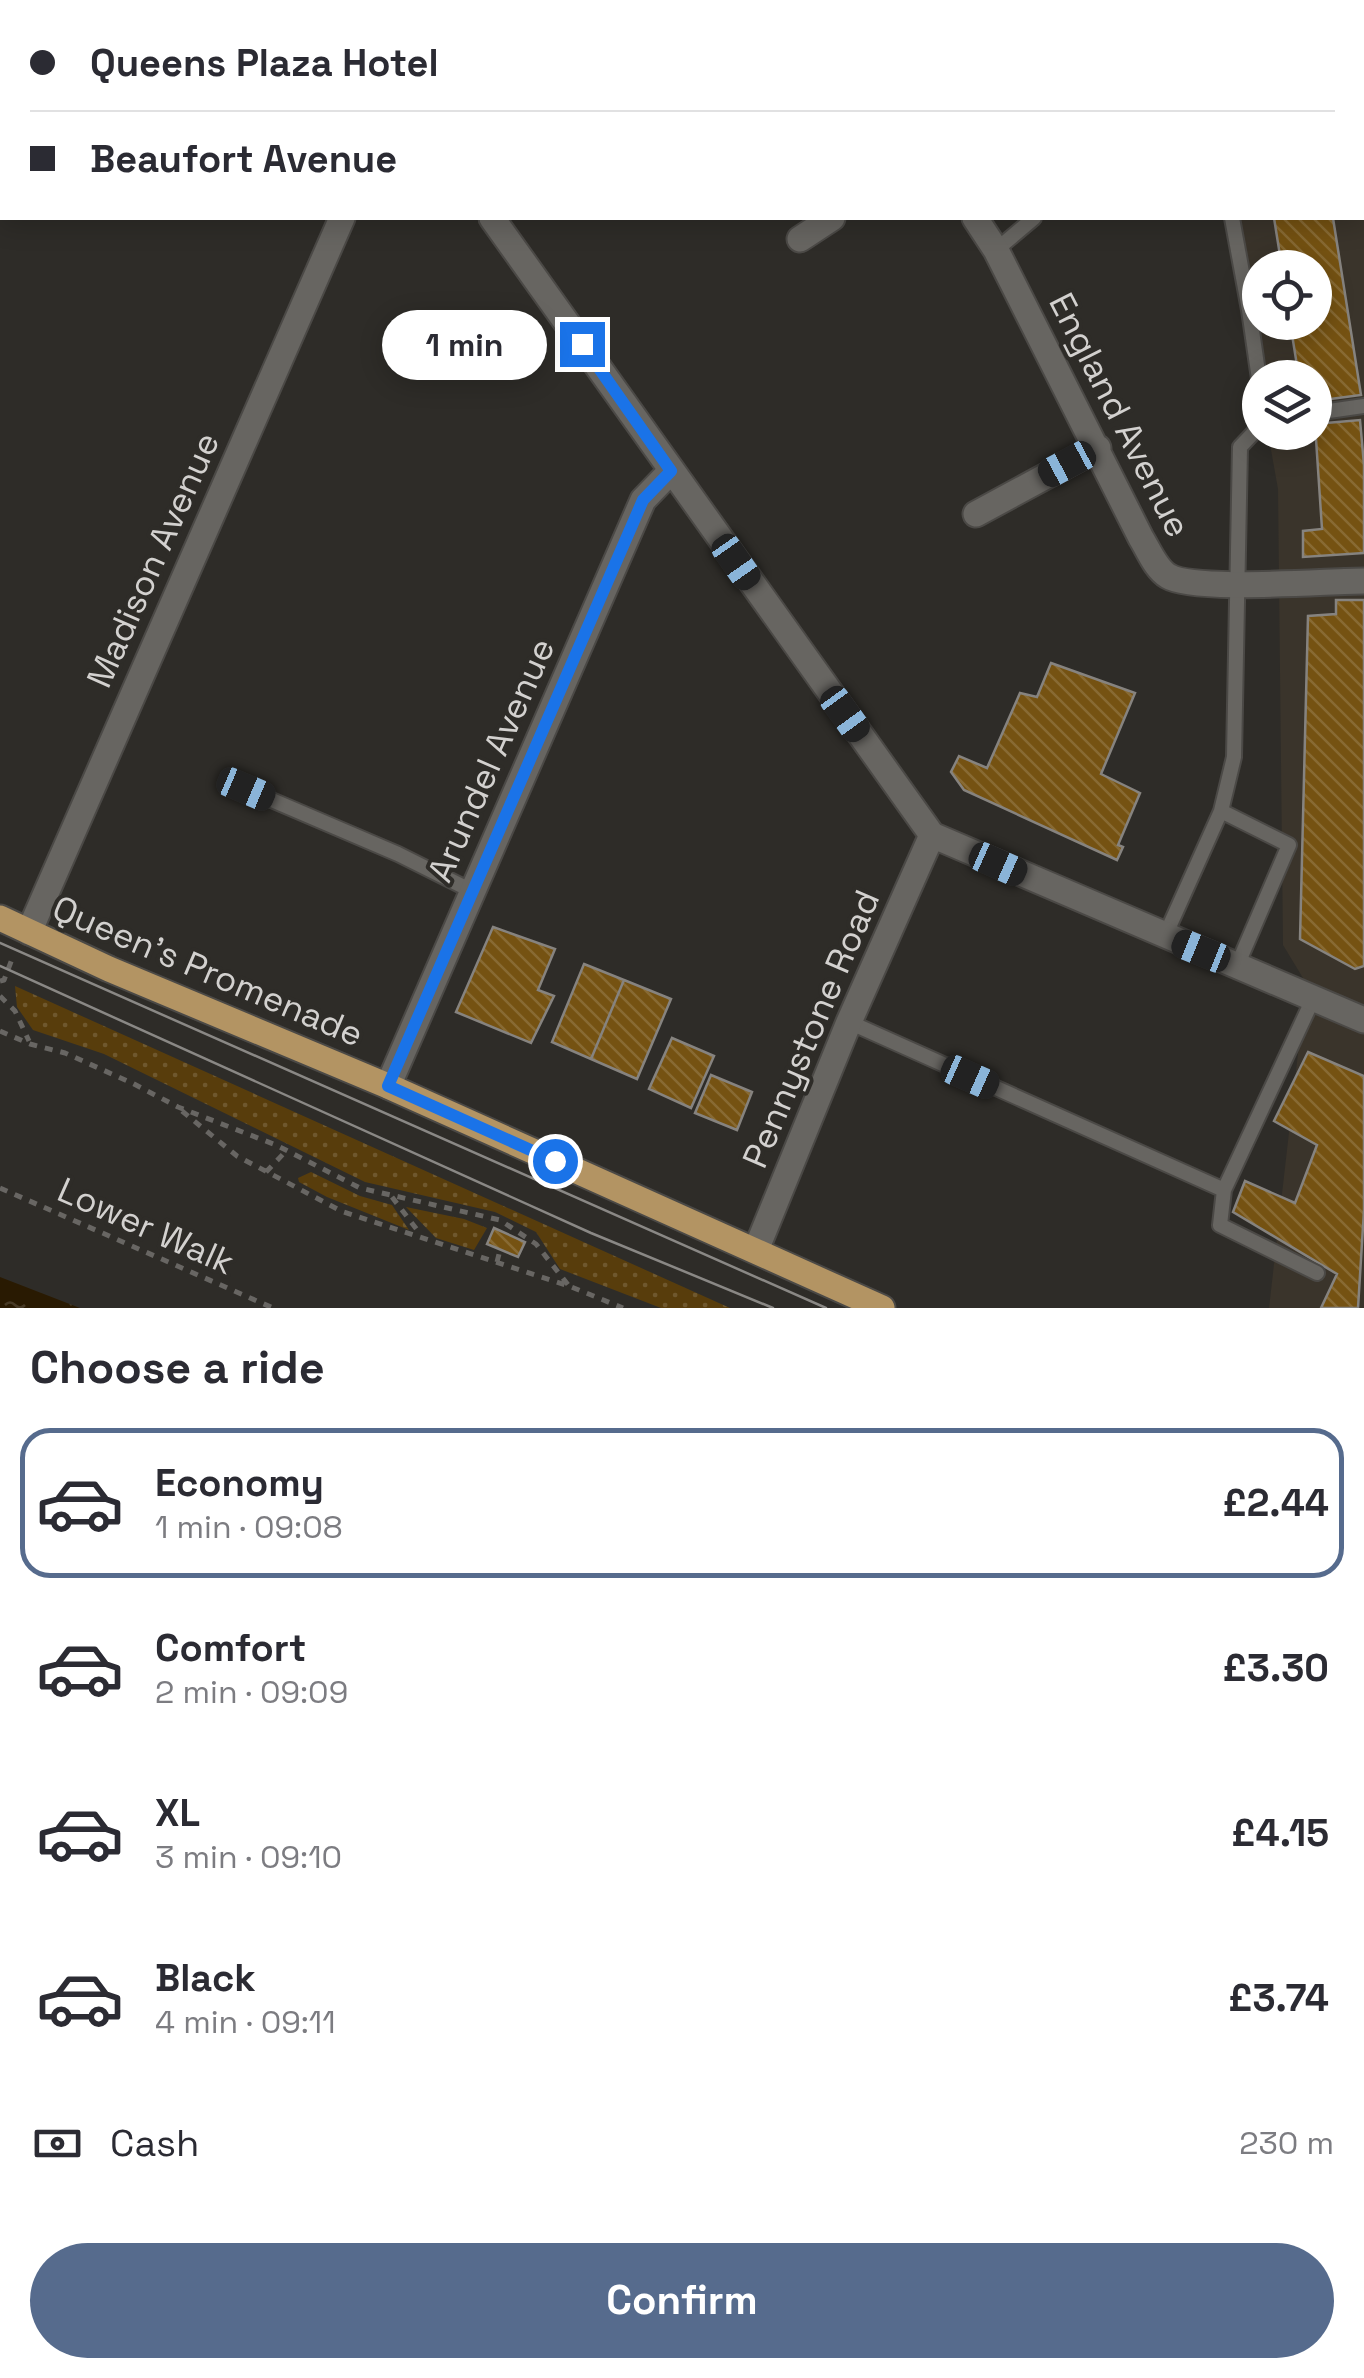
<!DOCTYPE html>
<html lang="en">
<head>
<meta charset="utf-8">
<style>
	:root { --surface:#fff; --page:#f7f7f7; --text:#2b2b33; --muted:#7c7c81; --line:#e1e1e2; --accent:#566b8d }
	body { margin:0; font-family:"Space Grotesk",sans-serif; background:var(--page); color:var(--text); height:100vh; display:flex; flex-direction:column; font-size:38px; white-space:nowrap }
	* { box-sizing:border-box; margin:0 }
	p { font-size:32px; color:var(--muted) }
	.icon { flex:none; width:55px; height:55px; fill:none; stroke:currentColor; stroke-width:2; stroke-linecap:round; stroke-linejoin:round }
	.map { position:relative; height:1308px; overflow:hidden }
	.details { display:flex; flex-direction:column; background:var(--surface); flex:1 }
	.details>* { flex:none }
	.guide { position:absolute; left:0px; top:0px; width:1365px; height:220px; box-shadow:0 5px 25px #0003; display:grid; align-content:center; height:220px; padding:0 30px; background:var(--surface) }
	.fabs { position:absolute; left:1242px; top:250px; display:grid; gap:20px }
	.fabs a { display:grid; place-items:center; width:90px; height:90px; border-radius:50%; background:var(--surface); box-shadow:0 5px 25px #0003; font-size:50px }
	.end { position:absolute; width:45px; height:45px; margin:-22px; border:12px solid #1a73e8; background:#fff; box-shadow:0 0 0 5px #fff }
	.from { border-radius:50% }
	.bubble { position:absolute; height:70px; border-radius:35px; background:var(--surface); box-shadow:0 5px 25px #0003; font-size:32px; font-weight:800; line-height:70px; text-align:center }
	.car { position:absolute; width:30px; height:60px; margin:-30px -15px; border-radius:12px; box-shadow:0 0 8px 2px #0007; background:linear-gradient(#222 24%,#8ab4d8 0 40%,#222 0 76%,#8ab4d8 0 86%,#222 0) }
	.guide b { display:flex; align-items:center; gap:35px; height:95px; font-size:38px }
	.guide b+b { border-top:2px solid var(--line) }
	.guide i { width:25px; height:25px; background:var(--text) }
	ul { padding:0; list-style:none }
	li { display:flex; align-items:center; gap:30px; height:150px; margin:0 20px 15px; padding:0 10px; border:5px solid transparent; border-radius:30px }
	li div { flex:1 }
	li b { display:block; font-size:38px }
	li em { font-style:normal; font-weight:800 }
	li.active { border-color:var(--accent) }
	li>.icon { width:90px; height:90px; stroke-width:1.5 }
	h2 { padding:0 30px; font-size:45px; line-height:120px }
	.pay { display:flex; align-items:center; gap:25px; height:110px; padding:0 30px; font-size:38px }
	.pay p { margin-inline-start:auto }
	.action { display:flex; gap:20px; margin-top:auto; padding:20px 30px }
	.action a { flex:1; height:115px; border-radius:60px; background:var(--accent); color:#fff; font-size:40px; font-weight:800; line-height:115px; text-align:center }
	.map>svg:first-child { display:block }
</style>
</head>
<body>
<div class="map">
<svg width="1364" height="1308" viewBox="0 0 1364 1308">
	<defs>
		<pattern id="grass-dots" width="8" height="8" patternUnits="userSpaceOnUse" patternTransform="scale(2.5)"><rect width="8" height="8" fill="#583d0c"/><path d="M2 2h.1M6 6h.1" fill="none" stroke="#6f582e" stroke-width="1.8" stroke-linecap="round"/></pattern>
		<pattern id="water-ripples" width="26" height="14" patternUnits="userSpaceOnUse" patternTransform="scale(2.5)"><rect width="26" height="14" fill="#291a02"/><path d="M2 4q2-2 4 0t4 0M15 11q2-2 4 0t4 0" fill="none" stroke="#473a26"/></pattern>
		<pattern id="building-back-hatch" width="6" height="6" patternUnits="userSpaceOnUse" patternTransform="scale(2.5)"><rect width="6" height="6" fill="#755212"/><path d="M-1 5l2 2M0 0l6 6M5-1l2 2" fill="none" stroke="#886a33"/></pattern>
	</defs>
	<rect width="100%" height="100%" fill="#2e2c28"/>
	<!-- built -->
	<path fill="#3a342b" fill-rule="evenodd" d="M1187,0H1364V1308H1269L1306,983L1283,945L1278,489L1268,433L1315,432V378H1260L1228,218H1362V2H1187ZM1260,268H1315V322H1260Z"/>
	<!-- grass -->
	<path fill="url(#grass-dots)" d="M15,986L730,1308H661L560,1269L536,1232L495,1212L365,1182L104,1054L33,1030L17,1007Z
		M311,1172L360,1196L392,1205L409,1230L327,1197L299,1182L298,1178Z
		M406,1207L464,1219L487,1228L474,1250L436,1238Z"/>
	<!-- water -->
	<path fill="url(#water-ripples)" d="M0,1277L80,1308H0Z"/>
	<!-- building -->
	<path fill="url(#building-back-hatch)" stroke="#86837f" stroke-width="2.5" d="M973,0H1052L1049,2H970Z
		M1157,0H1264L1265,2H1154Z
		M1274,218H1333L1361,395L1315,401V378H1299L1290,322H1315V268H1282Z
		M1360,420L1364,465V553L1303,557V531L1322,529L1315,424Z
		M1336,600H1364V966L1355,969L1300,939L1308,616L1336,614Z
		M1051,663L1135,693L1101,774L1140,793L1118,845L1123,847L1117,860L964,790L951,772L959,756L987,768L1020,693L1037,697Z
		M493,927L555,949L538,990L554,996L531,1043L456,1012Z
		M584,964L624,980L591,1059L552,1042Z
		M624,980L671,999L637,1079L591,1059Z
		M672,1038L714,1056L691,1108L649,1089Z
		M1308,1052L1364,1076V1210L1358,1308H1321L1337,1274L1233,1212L1245,1181L1295,1203L1317,1145L1274,1121Z
		M711,1075L752,1092L737,1130L695,1113Z
		M494,1228L525,1242L518,1257L487,1244Z"/>
	<g fill="none" stroke-linecap="round" stroke-linejoin="round">
		<defs>
			<path id="service" d="M931,2L935,0
				M1232,218L1249,310L1260,386
				M996,250L1034,218
				M1315,413L1364,406
				M246,789L398,854L472,891
				M1221,811L1289,845L1237,966
				M1165,936L1221,811L1234,757L1240,447L1260,426
				M1313,999L1224,1190L1220,1225L1317,1273
				M849,1022L1224,1190"/>
			<path id="minor" d="M338,0L340,2
				M784,0L787,2
				M0,2L1,0
				M1099,2L1102,0
				M492,218L932,835L1364,1020
				M975,218L996,250L1141,538C1149,551 1156,569 1168,576C1194,592 1327,581 1364,581
				M800,239L832,218
				M976,514L1098,448
				M29,932L342,218
				M388,1086L643,500L671,471
				M756,1250L849,1022L932,835"/>
			<path id="tertiary" d="M1326,0L1327,2
				M1362,121L1364,126"/>
			<path id="primary" d="M0,918L109,969L388,1086L882,1308"/>
		</defs>
		<!-- service casing -->
		<use href="#service" stroke="#4b4946" stroke-width="18"/>
		<!-- minor casing -->
		<use href="#minor" stroke="#4b4946" stroke-width="29"/>
		<!-- tertiary casing -->
		<use href="#tertiary" stroke="#4b4946" stroke-width="29"/>
		<!-- primary casing -->
		<use href="#primary" stroke="#4b4946" stroke-width="29"/>
		<!-- path -->
		<path stroke="#686663" stroke-width="5" stroke-dasharray="8 8" stroke-linecap="butt" d="M0,981L4,980L14,954
			M0,996L15,1011L29,1041
			M0,1031L30,1044L65,1053L132,1083L178,1107L276,1145L360,1188L500,1220L536,1244L569,1286
			M182,1111L237,1156L341,1211L569,1286L623,1308
			M266,1172L287,1150
			M0,1188L273,1308
			M392,1197L421,1235
			M497,1262L500,1250"/>
		<!-- service -->
		<use href="#service" stroke="#676561" stroke-width="14"/>
		<!-- minor -->
		<use href="#minor" stroke="#676561" stroke-width="25"/>
		<!-- tertiary -->
		<use href="#tertiary" stroke="#676561" stroke-width="25"/>
		<!-- primary -->
		<use href="#primary" stroke="#b39463" stroke-width="25"/>
		<!-- tram -->
		<path stroke="#8a8885" stroke-width="2.5" d="M0,943L826,1308
			M0,966L591,1233L773,1308"/>
	</g>
	<g fill="none" stroke-linecap="round" stroke-linejoin="round">
		<!-- route -->
		<path stroke="#1a73e8" stroke-width="12" d="M555,1161L388,1086L643,500L671,471L582,344"/>
	</g>
	<g text-anchor="middle" dominant-baseline="central" stroke-width="8" stroke-linejoin="round" paint-order="stroke">
		<!-- street labels -->
		<g font-size="35" fill="#d3d1cf" stroke="#2e2c28">
			<text transform="translate(1120 415) rotate(63)">England Avenue</text>
			<text transform="translate(153 560) rotate(-66)">Madison Avenue</text>
			<text transform="translate(491 760) rotate(-66)">Arundel Avenue</text>
			<text transform="translate(208 971) rotate(23)">Queen's Promenade</text>
			<text transform="translate(811 1029) rotate(-67)">Pennystone Road</text>
			<text transform="translate(146 1226) rotate(24)">Lower Walk</text>
		</g>
	</g>
</svg>
<div class="fabs">
<a><svg class="icon" aria-label="locate" viewBox="0 0 24 24"><circle cx="12" cy="12" r="6"/><path d="M12 2v4M12 18v4M2 12h4M18 12h4"/></svg></a>
<a><svg class="icon" aria-label="layers" viewBox="0 0 24 24"><path d="M12 4l9 5-9 5-9-5zM3 14l9 5 9-5"/></svg></a>
</div>
<i class="end from" style="left:555px;top:1161px"></i>
<i class="end" style="left:582px;top:344px"></i>
<div class="bubble" style="left:382px;top:310px;width:165px">1 min</div>
<i class="car" style="left:1067px;top:464px;rotate:242deg"></i>
<i class="car" style="left:736px;top:562px;rotate:145deg"></i>
<i class="car" style="left:845px;top:714px;rotate:144deg"></i>
<i class="car" style="left:246px;top:789px;rotate:113deg"></i>
<i class="car" style="left:998px;top:864px;rotate:114deg"></i>
<i class="car" style="left:1201px;top:951px;rotate:292deg"></i>
<i class="car" style="left:970px;top:1077px;rotate:114deg"></i>
<div class="guide">
<b><i class="from"></i>Queens Plaza Hotel</b>
<b><i></i>Beaufort Avenue</b>
</div>
</div>
<section class="details">
<h2>Choose a ride</h2>
<ul>
<li class="active"><svg class="icon" aria-label="car" viewBox="0 0 24 24"><path d="M5 17H2v-5l4-1 3-4h7l3 4 3 1v5h-3M9 17h6M6 11h13"/><circle cx="7" cy="17" r="2"/><circle cx="17" cy="17" r="2"/></svg><div><b>Economy</b><p>1 min · 09:08</p></div><em>£2.44</em></li>
<li><svg class="icon" aria-label="car" viewBox="0 0 24 24"><path d="M5 17H2v-5l4-1 3-4h7l3 4 3 1v5h-3M9 17h6M6 11h13"/><circle cx="7" cy="17" r="2"/><circle cx="17" cy="17" r="2"/></svg><div><b>Comfort</b><p>2 min · 09:09</p></div><em>£3.30</em></li>
<li><svg class="icon" aria-label="car" viewBox="0 0 24 24"><path d="M5 17H2v-5l4-1 3-4h7l3 4 3 1v5h-3M9 17h6M6 11h13"/><circle cx="7" cy="17" r="2"/><circle cx="17" cy="17" r="2"/></svg><div><b>XL</b><p>3 min · 09:10</p></div><em>£4.15</em></li>
<li><svg class="icon" aria-label="car" viewBox="0 0 24 24"><path d="M5 17H2v-5l4-1 3-4h7l3 4 3 1v5h-3M9 17h6M6 11h13"/><circle cx="7" cy="17" r="2"/><circle cx="17" cy="17" r="2"/></svg><div><b>Black</b><p>4 min · 09:11</p></div><em>£3.74</em></li>
</ul>
<div class="pay"><svg class="icon" aria-label="cash" viewBox="0 0 24 24"><path d="M3 7h18v10H3z"/><circle cx="12" cy="12" r="2"/></svg>Cash<p>230 m</p></div>
<div class="action"><a>Confirm</a></div>
</section>
</body>
</html>
